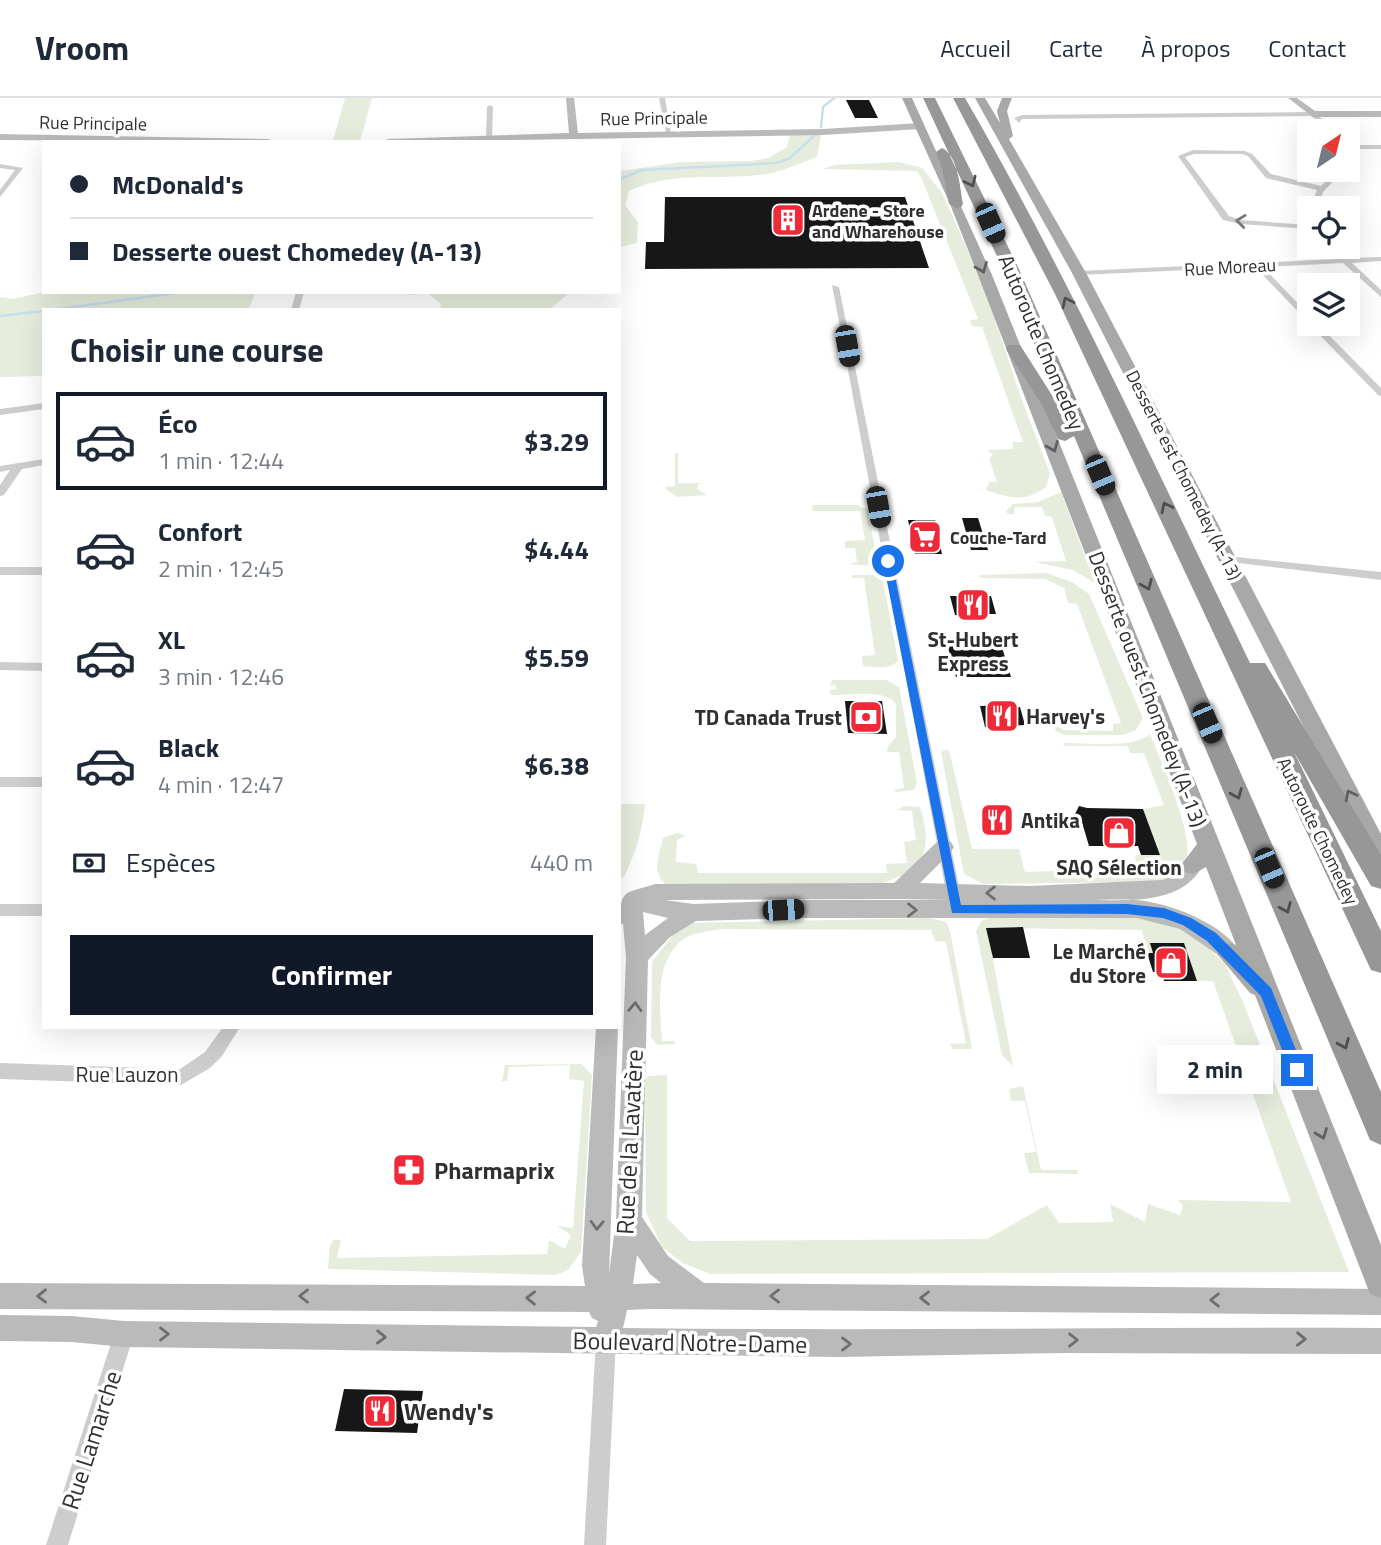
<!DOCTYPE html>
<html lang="fr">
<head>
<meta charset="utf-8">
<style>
	:root { --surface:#fff; --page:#f2f2f3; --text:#1f2937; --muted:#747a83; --line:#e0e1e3; --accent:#111827 }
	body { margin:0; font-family:"Titillium Web",sans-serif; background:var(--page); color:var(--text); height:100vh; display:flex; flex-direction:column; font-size:26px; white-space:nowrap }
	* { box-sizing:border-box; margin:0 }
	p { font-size:23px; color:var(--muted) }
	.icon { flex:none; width:38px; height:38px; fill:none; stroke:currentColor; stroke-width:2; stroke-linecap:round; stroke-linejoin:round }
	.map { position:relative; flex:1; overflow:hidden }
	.details { position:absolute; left:42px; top:210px; width:579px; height:721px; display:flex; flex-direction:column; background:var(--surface); border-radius:0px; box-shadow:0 7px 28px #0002 }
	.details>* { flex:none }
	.guide { position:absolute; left:42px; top:42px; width:579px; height:154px; border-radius:0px; box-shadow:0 7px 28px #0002; display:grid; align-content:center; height:154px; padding:0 28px; background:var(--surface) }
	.needle { width:46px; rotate:35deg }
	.buttons { position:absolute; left:1297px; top:21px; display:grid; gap:14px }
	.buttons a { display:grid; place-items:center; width:63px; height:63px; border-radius:0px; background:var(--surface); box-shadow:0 7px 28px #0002; font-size:35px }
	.end { position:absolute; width:32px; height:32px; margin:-16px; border:9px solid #1a73e8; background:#fff; box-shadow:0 0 0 4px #fff }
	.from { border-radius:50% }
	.bubble { position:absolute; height:49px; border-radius:0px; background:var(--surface); box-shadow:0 7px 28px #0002; font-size:23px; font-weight:700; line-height:49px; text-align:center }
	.car { position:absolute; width:21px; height:42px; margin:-21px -10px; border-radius:9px; box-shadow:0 0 5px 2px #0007; background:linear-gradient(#222 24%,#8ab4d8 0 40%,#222 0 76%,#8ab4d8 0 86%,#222 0) }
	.guide b { display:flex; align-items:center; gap:24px; height:66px; font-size:26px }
	.guide b+b { border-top:2px solid var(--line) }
	.guide i { width:18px; height:18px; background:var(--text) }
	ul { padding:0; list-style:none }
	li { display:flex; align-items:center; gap:21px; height:98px; margin:0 14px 10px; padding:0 14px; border:4px solid transparent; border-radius:0px }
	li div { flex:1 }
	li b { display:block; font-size:26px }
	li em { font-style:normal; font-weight:700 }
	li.selected { border-color:var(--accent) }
	li>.icon { width:63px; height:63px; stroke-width:1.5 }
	h2 { padding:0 28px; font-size:32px; line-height:84px }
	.pay { display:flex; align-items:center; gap:18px; height:77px; padding:0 28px; font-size:26px }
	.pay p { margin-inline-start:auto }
	.button { display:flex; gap:14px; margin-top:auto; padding:14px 28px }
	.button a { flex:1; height:80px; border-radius:0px; background:var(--accent); color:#fff; font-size:28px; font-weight:700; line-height:80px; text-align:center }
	header { display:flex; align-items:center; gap:42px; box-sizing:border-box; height:98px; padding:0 35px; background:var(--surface); border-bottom:2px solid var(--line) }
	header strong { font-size:33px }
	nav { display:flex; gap:38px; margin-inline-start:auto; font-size:24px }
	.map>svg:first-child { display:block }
</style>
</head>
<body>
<header>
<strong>Vroom</strong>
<nav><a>Accueil</a><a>Carte</a><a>À propos</a><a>Contact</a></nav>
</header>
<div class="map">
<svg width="1381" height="1447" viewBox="0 0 1381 1447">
	<rect width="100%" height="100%" fill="#fff"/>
	<!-- green -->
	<path fill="#e6eddd" d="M345,0H372L360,43H333Z
		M790,36H821L817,59C799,66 778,75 759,77C714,82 671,73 629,93L625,107L638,124L637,145L620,149V73L681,64L752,63L768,60L787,49Z
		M899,64L922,70L942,95L983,185L1021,300L1050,375L1046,389C1023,405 1011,400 986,392L989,384H997L989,360L993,357L988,352L1013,351V344H1023L982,229L972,228L970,222L978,221L921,79L917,73L823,71L835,67Z
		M44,194H256L248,212H44V278L0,279V199L13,201Z
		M385,194H571L548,212H440L441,206L427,195L413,197Z
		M675,355H678V385H705L698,386L697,391L707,397L677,399L666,391V389L675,388Z
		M1061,394L1095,485L1073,472L1035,464L1066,463L1052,419L1045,418L1042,409H1014L1015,416H1008L1006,413L1013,406L1038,404Z
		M812,407H857L868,412L877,463L870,468L848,466L857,464L855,450H845V443L865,442L860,413H813Z
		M1046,475L1072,484L1089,496L1143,620L1136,632L1123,637H1064L1056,633L1054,626L1064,632L1113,633V626L1121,625L1077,506L1068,505L1064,490L1045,481L981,480L979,477Z
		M852,477H874L883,483L898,563C889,572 875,569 863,568L862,558L875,557L864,480H852Z
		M832,582H887L899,589L917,685L914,692L896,694L894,692L904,690L899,654H887L888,648L896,639V606C884,590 849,598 831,597L830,592L837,591L835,587L830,588Z
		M1150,636C1160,662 1195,738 1186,761C1181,774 1168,779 1157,784L983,786L964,776L941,654L948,651L950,656L972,751H1019L1025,774L1113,771L1111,763H1136L1135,757H1159L1143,711L1164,707L1144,655H1130L1128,648H1064V645C1086,645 1133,651 1150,636Z
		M620,706H645C643,731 635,757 624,779L620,780Z
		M905,708L920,709C935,757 921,775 875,787H666C651,773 659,758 663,740L677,735L686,738L677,742L676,764L696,766L698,775H887L886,766L907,765L904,744L916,742L912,713L897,712Z
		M993,819L1162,820L1194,835L1225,866L1243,904L1349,1174L710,1176L683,1165L662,1149L646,1114L645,983L648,978L667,977V1120L690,1143L987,1141L1047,1107L1059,1125L1113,1124L1110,1106L1145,1124L1148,1106L1180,1117L1183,1107L1178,1102L1291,1104L1213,883H1197L1184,845H1150L1153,855H1147L1142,832L987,830L1013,968L1002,957L976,833L981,823Z
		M931,820L946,824L950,833L972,951H953L950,946L966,945L946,844L935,843L931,832L723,831C710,833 691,834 681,843C654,866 660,911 662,943H675V946L657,947L651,939L652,864L674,835L690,825Z
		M582,966L592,977L581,1154L568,1172L556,1177L328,1171L330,1148L333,1142H341L337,1160L547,1156L549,1142L565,1151L571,1137L557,1128L573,1130L584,983L569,981L570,967L509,969L507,983H502L505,967Z
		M1023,988L1041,1072H1077L1078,1076L1029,1075L1024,1055L1036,1054L1025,1003H1011L1009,991Z"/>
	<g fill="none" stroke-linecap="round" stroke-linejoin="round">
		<!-- stream -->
		<path stroke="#c8dfee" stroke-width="2.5" d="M821,29L823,9L834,0
			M620,81L642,72L776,65L790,60L816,36
			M51,212L183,194
			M0,218L44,213"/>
	</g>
	<!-- building -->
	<path fill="#171717" d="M846,2H869L878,20H855Z
		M665,99H905L929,170L645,171L646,144H664Z
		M962,420H978L988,452H971Z
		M908,422H935L942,456H915Z
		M950,498H991L996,516H980L981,520L955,517Z
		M947,546H1001L1011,579H956Z
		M845,603H882L887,636L848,635Z
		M1003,607L1004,610L1020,609L1025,627L985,629L980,608Z
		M1079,708L1087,710L1143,711L1160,757H1141L1138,748H1089L1081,721L1074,718Z
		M1023,829L1030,860H993L986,830Z
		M1150,845H1184L1197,883H1164L1161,874H1153L1147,855H1153Z
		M344,1291L423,1293L417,1335L335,1333Z"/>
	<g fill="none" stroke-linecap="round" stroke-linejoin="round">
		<!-- street -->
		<path fill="#cdcdcd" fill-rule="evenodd" d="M659,0H665L671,36L666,35Z
			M490,7L493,9L492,41L489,43L486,41L487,9Z
			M1313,14L1338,33H1331L1311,18L1022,21L1019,25L1014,20L1022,17Z
			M1348,47H1381V51H1349Z
			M1193,52L1245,53L1252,56L1271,76L1321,88L1336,72H1344L1323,94L1318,110H1310L1317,92L1266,80L1248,58L1242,56H1194L1185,59L1229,118L1240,122L1309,127V131L1240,126L1223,122L1178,58Z
			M0,66L23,70L0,99V92L15,72L0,70Z
			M1326,149H1334L1347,160L1381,159V163L1352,165L1381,192V199L1343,165L1263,169L1309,217V225L1255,169L1079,177L1075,175L1079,173L1338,161Z
			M832,187L839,189L962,804L960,808L955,810L950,808L948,804Z
			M296,194H304L299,212H291Z
			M1309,226H1318L1381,290V298L1378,297Z
			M44,305V311L0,317V311Z
			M44,361V367L22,371L4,397L0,398V387L10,372L0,374V368Z
			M1227,458L1381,474V482L1223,463V459Z
			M0,469H44V477H0Z
			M0,564L44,565V573L0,572Z
			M0,679H44V689H0Z
			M0,806H44V818H0Z
			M223,929H240L222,958L210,970L181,987L0,981V965L180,971L205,954Z
			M124,1226L131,1229L134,1236L68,1447H46L114,1236L117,1229Z
			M606,1233L613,1236L616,1243L606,1447H584L596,1243L599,1236Z"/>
		<!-- secondary -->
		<path fill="#bababa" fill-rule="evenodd" d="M566,0H574L578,35L823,31L920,25L924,28L920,31L823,37L384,44L388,41L569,35Z
			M1288,0H1297L1315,13H1381V19H1313Z
			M0,36L269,41L273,44L0,42Z
			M944,741L951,744L954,749L951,754L920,785L1030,788L1162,782C1176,776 1184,756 1200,761L1203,767C1181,810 1122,801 1080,802C1099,802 1117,801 1136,802C1167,804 1226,826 1241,856L1237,862L1230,865L1180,831L1137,820H803L696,823L670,839L648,862L642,1119L668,1158L704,1185L1381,1191V1217L650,1211L627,1212L623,1230C875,1233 1128,1229 1381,1230V1256L1064,1255L839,1259L124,1249L72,1244L0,1243V1217L72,1218L124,1223L596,1229L598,1223L592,1220L589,1214L0,1211V1185L585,1188L582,1168L596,929H618L609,1176L616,1122L626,859L623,826H620C620,791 623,796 655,786L894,785L937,744ZM899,801L950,802H803L693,806L665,802ZM643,814L668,820L645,837ZM637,1157L650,1176L661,1185L633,1186Z"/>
		<!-- primary -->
		<path fill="#a8a8a8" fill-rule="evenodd" d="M902,0H912L992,177L1381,1147V1200L1370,1196L1255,897L1250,895L1217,856L1221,848L1230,845L1236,847L1206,769L1193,776L1185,774L1181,767L1197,746L978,177L950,106Z
			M975,0H985L1000,25L997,13L1002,0H1012L1007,13L1013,38L1009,41L1086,175L1381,736V767L1373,765L1072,175Z"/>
		<!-- highway -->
		<path fill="#979797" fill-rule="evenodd" d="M923,0H935L1018,169L1381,994V1047L1370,1042L1074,338L1065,343L1058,341L1042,307L1006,251L1008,247H1020L1064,316L1002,169Z
			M953,0H965C1071,183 1158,375 1250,565H1265L1381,757V791L1371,788L1294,654L1381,833V875L1371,872L1055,196Z
			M942,50C958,57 960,90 963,106L961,109L956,110L949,106L942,70L936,54Z"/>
	</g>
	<!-- one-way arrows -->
	<defs><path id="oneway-chevron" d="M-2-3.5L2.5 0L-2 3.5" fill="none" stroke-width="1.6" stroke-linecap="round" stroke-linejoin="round" transform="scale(1.75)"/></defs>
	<g stroke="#4f4f4f">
		<use href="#oneway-chevron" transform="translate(971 84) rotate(65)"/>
		<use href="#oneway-chevron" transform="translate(1067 204) rotate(-116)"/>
		<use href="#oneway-chevron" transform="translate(1166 409) rotate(-116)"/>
		<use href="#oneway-chevron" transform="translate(1147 487) rotate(67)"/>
		<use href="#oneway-chevron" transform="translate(1237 696) rotate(67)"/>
		<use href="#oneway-chevron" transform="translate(1286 810) rotate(67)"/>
		<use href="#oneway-chevron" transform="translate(1344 946) rotate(67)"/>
	</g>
	<use stroke="#777" href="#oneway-chevron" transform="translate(1241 123) rotate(-173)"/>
	<g stroke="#606060">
		<use href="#oneway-chevron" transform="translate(982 170) rotate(68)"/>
		<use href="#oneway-chevron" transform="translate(1053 349) rotate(68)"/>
		<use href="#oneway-chevron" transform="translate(1350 697) rotate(-117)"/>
		<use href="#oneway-chevron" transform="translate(1322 1036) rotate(69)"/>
	</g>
	<g stroke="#6e6e6e">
		<use href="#oneway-chevron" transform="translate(991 795) rotate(-180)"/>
		<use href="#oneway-chevron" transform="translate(912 812)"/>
		<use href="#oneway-chevron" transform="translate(635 909) rotate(-88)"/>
		<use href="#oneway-chevron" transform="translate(597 1127) rotate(92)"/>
		<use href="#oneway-chevron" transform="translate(42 1198) rotate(179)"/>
		<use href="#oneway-chevron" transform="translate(304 1198) rotate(-180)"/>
		<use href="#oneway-chevron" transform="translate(775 1198) rotate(-180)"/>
		<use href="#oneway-chevron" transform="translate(531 1200) rotate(-179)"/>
		<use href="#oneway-chevron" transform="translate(925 1200) rotate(-179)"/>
		<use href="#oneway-chevron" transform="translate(1215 1202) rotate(-180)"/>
		<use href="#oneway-chevron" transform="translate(164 1236)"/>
		<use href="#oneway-chevron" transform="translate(381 1239) rotate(1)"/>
		<use href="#oneway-chevron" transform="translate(1301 1241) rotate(1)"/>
		<use href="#oneway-chevron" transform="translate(1073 1242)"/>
		<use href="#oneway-chevron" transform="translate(846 1246)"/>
	</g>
	<!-- route -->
	<path fill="#1a73e8" d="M888,460L892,463L961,807L1127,806L1164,810L1191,820L1216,835L1271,890L1304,972L1302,977H1292L1261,898L1207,843L1183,827L1163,820L1127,816L952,815L883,463Z"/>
	<!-- icons -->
	<defs>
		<symbol id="building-square" viewBox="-11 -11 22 22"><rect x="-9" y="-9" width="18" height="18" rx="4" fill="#ee2a39" stroke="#fff"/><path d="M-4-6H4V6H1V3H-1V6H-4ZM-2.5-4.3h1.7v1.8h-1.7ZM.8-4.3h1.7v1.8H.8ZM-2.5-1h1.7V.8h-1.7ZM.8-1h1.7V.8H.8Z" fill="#fff"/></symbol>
		<symbol id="supermarket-square" viewBox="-11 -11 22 22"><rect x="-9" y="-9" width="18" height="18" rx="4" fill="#ee2a39" stroke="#fff"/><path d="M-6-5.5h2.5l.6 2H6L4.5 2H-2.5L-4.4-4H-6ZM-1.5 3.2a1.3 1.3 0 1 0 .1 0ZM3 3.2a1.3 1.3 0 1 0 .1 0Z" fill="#fff"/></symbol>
		<symbol id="restaurant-square" viewBox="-11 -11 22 22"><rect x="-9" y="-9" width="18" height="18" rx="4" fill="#ee2a39" stroke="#fff"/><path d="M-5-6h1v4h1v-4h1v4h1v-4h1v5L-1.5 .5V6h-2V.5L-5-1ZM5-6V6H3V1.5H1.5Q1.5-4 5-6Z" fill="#fff"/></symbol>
		<symbol id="bank-square" viewBox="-11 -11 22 22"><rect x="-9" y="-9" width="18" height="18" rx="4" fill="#ee2a39" stroke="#fff"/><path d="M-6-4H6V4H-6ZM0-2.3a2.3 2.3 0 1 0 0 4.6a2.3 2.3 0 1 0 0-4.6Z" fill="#fff"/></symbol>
		<symbol id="shop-square" viewBox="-11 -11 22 22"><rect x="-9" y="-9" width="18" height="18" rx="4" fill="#ee2a39" stroke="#fff"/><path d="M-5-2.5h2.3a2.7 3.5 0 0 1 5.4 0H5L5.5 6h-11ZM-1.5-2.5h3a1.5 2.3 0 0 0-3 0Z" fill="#fff"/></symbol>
		<symbol id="pharmacy-square" viewBox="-11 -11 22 22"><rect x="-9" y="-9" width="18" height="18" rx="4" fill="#ee2a39" stroke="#fff"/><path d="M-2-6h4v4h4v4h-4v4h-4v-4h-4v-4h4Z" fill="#fff"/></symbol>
	</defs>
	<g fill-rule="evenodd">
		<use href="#building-square" x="769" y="103" width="38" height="38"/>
		<use href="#supermarket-square" x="906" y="420" width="38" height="38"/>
		<use href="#restaurant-square" x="954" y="488" width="38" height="38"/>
		<use href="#restaurant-square" x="983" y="599" width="38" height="38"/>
		<use href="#bank-square" x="847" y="600" width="38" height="38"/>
		<use href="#restaurant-square" x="978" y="703" width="38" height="38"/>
		<use href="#shop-square" x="1100" y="716" width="38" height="38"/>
		<use href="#shop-square" x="1152" y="846" width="38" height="38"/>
		<use href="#pharmacy-square" x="390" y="1053" width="38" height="38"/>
		<use href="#restaurant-square" x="361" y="1294" width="38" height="38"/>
	</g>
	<g text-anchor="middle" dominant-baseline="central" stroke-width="7" stroke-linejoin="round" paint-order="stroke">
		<!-- far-street labels -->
		<g font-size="18" fill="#303030" stroke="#fff">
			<text transform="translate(654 20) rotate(-1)">Rue Principale</text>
			<text transform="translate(93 25) rotate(1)">Rue Principale</text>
			<text transform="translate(1230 169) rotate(-3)">Rue Moreau</text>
			<text transform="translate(1184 377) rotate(63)">Desserte est Chomedey (A-13)</text>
			<text transform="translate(1318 733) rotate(64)">Autoroute Chomedey</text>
		</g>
		<!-- far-poi labels -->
		<g font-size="18" font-weight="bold" fill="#303030" stroke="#fff" text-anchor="start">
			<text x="812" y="112">Ardene - Store<tspan x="812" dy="21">and Wharehouse</tspan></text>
			<text x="950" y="439">Couche-Tard</text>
		</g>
		<!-- street labels -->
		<g font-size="21" fill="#303030" stroke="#fff">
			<text transform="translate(1042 244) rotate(67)">Autoroute Chomedey</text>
			<text transform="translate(1148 591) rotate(69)">Desserte ouest Chomedey (A-13)</text>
			<text x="127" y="976">Rue Lauzon</text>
		</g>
		<!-- poi labels -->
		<g font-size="21" font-weight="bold" fill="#303030" stroke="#fff">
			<text x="973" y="541">St-Hubert<tspan x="973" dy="24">Express</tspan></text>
			<text x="1026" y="618" text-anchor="start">Harvey's</text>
			<text x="842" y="619" text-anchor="end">TD Canada Trust</text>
			<text x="1021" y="722" text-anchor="start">Antika</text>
			<text x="1119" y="769">SAQ Sélection</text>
			<text x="1146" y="853" text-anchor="end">Le Marché<tspan x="1146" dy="24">du Store</tspan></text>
		</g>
		<!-- near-street labels -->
		<g font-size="24" fill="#303030" stroke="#fff">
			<text transform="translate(629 1044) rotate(-87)">Rue de la Lavatère</text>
			<text transform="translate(690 1244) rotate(1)">Boulevard Notre-Dame</text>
			<text transform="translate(91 1342) rotate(-72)">Rue Lamarche</text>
		</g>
		<!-- near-poi labels -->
		<g font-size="24" font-weight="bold" fill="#303030" stroke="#fff" text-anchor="start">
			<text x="434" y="1072">Pharmaprix</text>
			<text x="404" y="1313">Wendy's</text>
		</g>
	</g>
</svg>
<div class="buttons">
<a><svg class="needle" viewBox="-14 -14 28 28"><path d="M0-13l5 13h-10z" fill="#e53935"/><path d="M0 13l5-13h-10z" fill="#747a83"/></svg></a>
<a><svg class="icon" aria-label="locate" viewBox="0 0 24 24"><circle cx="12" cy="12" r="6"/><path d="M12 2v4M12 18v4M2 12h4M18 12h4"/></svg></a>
<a><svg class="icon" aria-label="layers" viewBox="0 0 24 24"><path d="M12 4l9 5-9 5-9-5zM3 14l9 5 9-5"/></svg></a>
</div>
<i class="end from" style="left:888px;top:463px"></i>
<i class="end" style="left:1297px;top:972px"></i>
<div class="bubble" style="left:1157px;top:947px;width:116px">2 min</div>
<i class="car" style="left:990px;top:125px;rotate:156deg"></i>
<i class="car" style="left:847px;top:248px;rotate:170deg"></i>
<i class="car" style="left:1100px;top:377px;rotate:157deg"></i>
<i class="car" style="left:878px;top:409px;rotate:170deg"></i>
<i class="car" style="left:1207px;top:625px;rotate:157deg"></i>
<i class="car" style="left:1269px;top:770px;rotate:157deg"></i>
<i class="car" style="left:783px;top:812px;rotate:87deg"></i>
<div class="guide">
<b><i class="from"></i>McDonald's</b>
<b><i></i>Desserte ouest Chomedey (A-13)</b>
</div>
<section class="details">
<h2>Choisir une course</h2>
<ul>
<li class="selected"><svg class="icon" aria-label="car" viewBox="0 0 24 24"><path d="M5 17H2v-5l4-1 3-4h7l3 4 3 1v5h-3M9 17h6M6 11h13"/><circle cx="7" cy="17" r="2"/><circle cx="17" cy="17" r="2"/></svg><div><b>Éco</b><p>1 min · 12:44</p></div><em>$3.29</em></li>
<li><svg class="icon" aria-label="car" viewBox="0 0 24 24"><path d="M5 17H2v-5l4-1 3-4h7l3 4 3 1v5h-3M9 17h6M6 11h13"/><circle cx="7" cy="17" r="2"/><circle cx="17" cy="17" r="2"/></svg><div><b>Confort</b><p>2 min · 12:45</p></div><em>$4.44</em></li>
<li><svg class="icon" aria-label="car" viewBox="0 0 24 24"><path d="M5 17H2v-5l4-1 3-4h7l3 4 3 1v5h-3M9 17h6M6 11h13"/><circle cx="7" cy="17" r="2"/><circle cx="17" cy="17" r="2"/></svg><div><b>XL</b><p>3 min · 12:46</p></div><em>$5.59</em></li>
<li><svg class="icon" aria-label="car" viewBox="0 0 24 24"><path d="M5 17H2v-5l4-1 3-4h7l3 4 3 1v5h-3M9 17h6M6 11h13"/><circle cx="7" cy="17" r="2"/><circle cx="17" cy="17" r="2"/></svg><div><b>Black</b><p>4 min · 12:47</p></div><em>$6.38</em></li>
</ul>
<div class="pay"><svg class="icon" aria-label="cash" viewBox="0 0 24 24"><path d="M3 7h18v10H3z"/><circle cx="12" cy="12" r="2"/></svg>Espèces<p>440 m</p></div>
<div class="button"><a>Confirmer</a></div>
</section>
</div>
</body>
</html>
